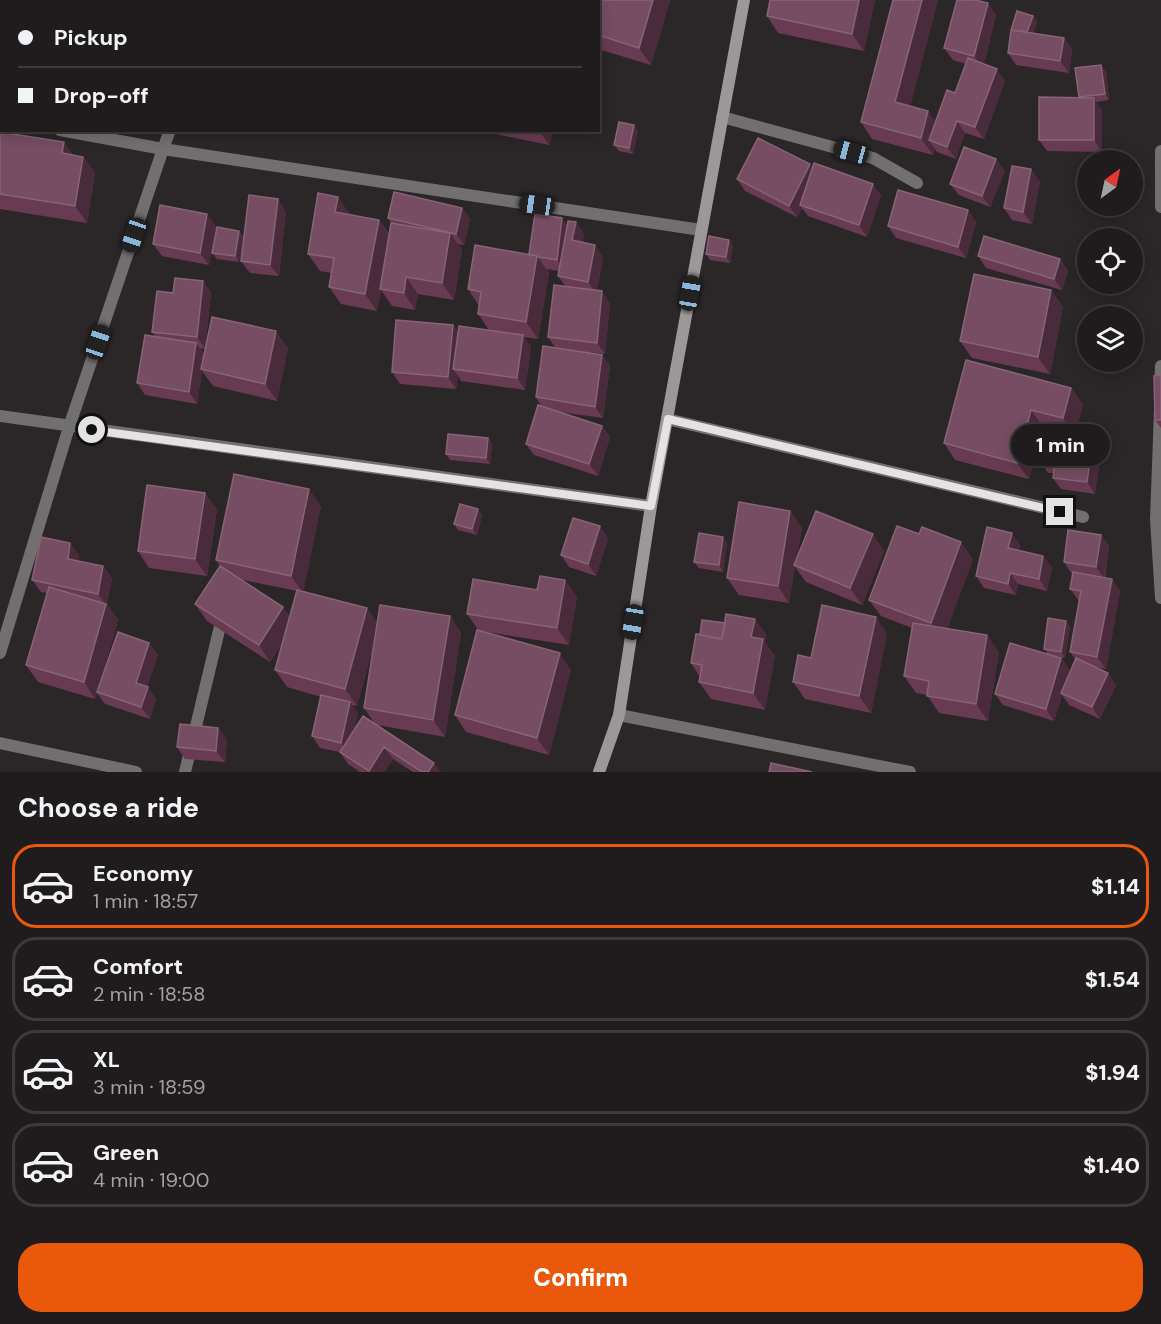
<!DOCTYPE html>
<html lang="en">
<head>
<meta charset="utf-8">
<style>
	:root { --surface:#201c1e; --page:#282527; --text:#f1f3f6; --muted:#a2a1a4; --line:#3d3a3c; --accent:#ea580c }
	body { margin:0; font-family:"DM Sans",sans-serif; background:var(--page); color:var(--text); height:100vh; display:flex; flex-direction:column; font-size:22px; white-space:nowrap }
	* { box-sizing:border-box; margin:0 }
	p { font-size:20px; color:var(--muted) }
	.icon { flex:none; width:33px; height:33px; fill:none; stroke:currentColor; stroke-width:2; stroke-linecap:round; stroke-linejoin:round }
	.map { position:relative; height:772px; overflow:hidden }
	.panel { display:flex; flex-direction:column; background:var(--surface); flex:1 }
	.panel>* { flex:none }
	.hud { position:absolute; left:0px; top:0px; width:600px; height:132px; box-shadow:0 3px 15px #0003,0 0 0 2px var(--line); display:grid; align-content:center; height:132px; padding:0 18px; background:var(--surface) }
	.needle { width:39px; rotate:33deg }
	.fabs { position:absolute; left:1077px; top:150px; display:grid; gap:12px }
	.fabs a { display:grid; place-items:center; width:66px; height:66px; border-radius:50%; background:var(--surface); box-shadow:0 3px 15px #0003,0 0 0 2px var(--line); font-size:30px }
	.end { position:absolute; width:27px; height:27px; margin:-14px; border:8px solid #e5e2e3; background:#111; box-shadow:0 0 0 3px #111 }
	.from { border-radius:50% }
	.bubble { position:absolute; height:42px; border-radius:21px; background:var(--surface); box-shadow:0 3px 15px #0003,0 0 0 2px var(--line); font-size:20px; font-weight:800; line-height:42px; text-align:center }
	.car { position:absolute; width:18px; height:36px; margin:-18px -9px; border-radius:8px; box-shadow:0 0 4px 2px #0007; background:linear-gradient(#222 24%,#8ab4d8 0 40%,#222 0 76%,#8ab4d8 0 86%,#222 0) }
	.hud b { display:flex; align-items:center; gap:21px; height:57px; font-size:22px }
	.hud b+b { border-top:2px solid var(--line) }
	.hud i { width:15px; height:15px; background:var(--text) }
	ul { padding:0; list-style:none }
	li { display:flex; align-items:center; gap:18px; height:84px; margin:0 12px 9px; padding:0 6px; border:3px solid var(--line); border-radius:24px }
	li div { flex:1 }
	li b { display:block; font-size:22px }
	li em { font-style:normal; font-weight:800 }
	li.current { border-color:var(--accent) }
	li>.icon { width:54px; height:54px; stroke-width:1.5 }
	h2 { padding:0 18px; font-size:27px; line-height:72px }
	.primary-button { display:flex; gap:12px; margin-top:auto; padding:12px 18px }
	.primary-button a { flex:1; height:69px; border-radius:24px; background:var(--accent); color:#fff; font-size:24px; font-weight:800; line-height:69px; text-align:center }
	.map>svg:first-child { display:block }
</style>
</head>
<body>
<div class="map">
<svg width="1161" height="772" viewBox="0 0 1161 772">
	<rect width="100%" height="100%" fill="#2b2628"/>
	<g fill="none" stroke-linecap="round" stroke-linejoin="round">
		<!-- lane -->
		<path stroke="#726f70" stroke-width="12" d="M722,117L873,158L917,183
			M185,772L222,618"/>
		<!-- street -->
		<path stroke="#726f70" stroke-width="12" d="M218,2V0
			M0,120H2
			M60,130L163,149L170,130
			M1161,151V207
			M1160,390L1161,366
			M1160,410L1156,519L1161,598
			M0,416L651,506
			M667,419L1083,517
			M0,653L69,427L163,149L701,230
			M619,715L910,772
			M0,743L136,772"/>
		<!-- secondary -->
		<path stroke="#9c9799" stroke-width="12" d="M599,772L619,715L651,506L744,0"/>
	</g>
	<!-- wall -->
	<path fill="#683b52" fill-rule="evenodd" d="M0,0H98V2H2V76L0,73Z
		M670,0L651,65L598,49V2Z
		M770,0H875L864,51L778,33L767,16Z
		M893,0H938L910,106L936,121L955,93L966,64L953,60L944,48L988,3L996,15L984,64L1005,81L984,139L965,133L956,159L937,152L935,149L933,155L872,139L861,122Z
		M1033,16L1037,22L1033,33L1064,38L1072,49L1069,73L1016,65L1008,53Z
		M1101,65L1106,71L1109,100L1096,102L1102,110V152L1047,151L1039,140L1079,98Z
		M634,125L638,131L633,154L619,151L614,145Z
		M489,130H553L549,145L491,133Z
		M0,132L73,155L83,157L95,173L87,223L0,209Z
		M996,159L1005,171L990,207L959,195L950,184Z
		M812,167L881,195L867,237L808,216L802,208L797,217L745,191L737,179Z
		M1040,181L1032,224L1012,220L1004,208Z
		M462,208L470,219L464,245L458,244L462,250L454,300L418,294L415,310L392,306L381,290L377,311L341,304L329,287L331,273L320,271L308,254L350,214V215L379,220L389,234L391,223L388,218Z
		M968,210L976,222L966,258L896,238L888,226Z
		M286,211L279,276L250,273L241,261Z
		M576,222L584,234L582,242L603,257L597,290L610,303L605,354L588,352L602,355L610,366L603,418L560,412L602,426L610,437L598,476L534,455L526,444L541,406L536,397L555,347L548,337L566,287L558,276L559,271L547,269L549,273L538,339L524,337L531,347L525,390L461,381L458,376L456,389L400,384L392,372L458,332L489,330L478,314L479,306L468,289L529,254L568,225Z
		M216,226L209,265L162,256L153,244Z
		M239,231L244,237L239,262L217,259L212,253Z
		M733,246L730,263L710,260L706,254Z
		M978,256L1060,259L1068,271L1062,290L986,268Z
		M203,281L211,293L205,349L200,348L204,354L288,348L277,401L213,386L202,371L197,404L145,395L137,383L155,336L152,332L173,293Z
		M1051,290L1063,307L1050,374L972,358L960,341Z
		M1161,375V428L1155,420Z
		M1071,388L1083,405L1076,430L1094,432L1102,444L1095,494L1061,489L1053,478V473H1048L1040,461L1044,427H1043L1029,479L955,460L944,443Z
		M488,438L492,444L490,464L450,460L446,454Z
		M205,493L217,510L207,576L149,568L138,551Z
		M321,506L303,591L367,608L377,623L450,616L461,633L445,737L377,725L441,772H413L393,759L384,772H360L348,764L340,752L320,748L312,736L321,697L287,687L275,670L283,642L270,662L207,621L195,604L220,566L216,560ZM243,580L297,591L290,616ZM375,640L364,708L375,724L354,730L358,713L352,705L357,706Z
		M790,511L802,528L797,557L884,551L862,605L806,582L795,567L789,603L739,595L727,578Z
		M482,515L477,535L458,530L454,524Z
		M1101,535L1109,546L1105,578L1112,579L1120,591L1106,669L1095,667L1108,673L1116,685L1100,719L1069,705L1062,695L1054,721L1003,705L995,694L1047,653L1044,649L1066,621L1070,627L1065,658L1057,656L1061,658L1069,669L1066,682L1076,660L1070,652L1079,601L1070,589L1073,574H1072L1064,562Z
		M723,537L727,543L723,572L699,568L694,562Z
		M608,538L596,576L569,567L561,555Z
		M1020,545L1019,551L1043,556L1052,568L1047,591L1018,584L1016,595L984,588L976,576Z
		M79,555L78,561L103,566L112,578L107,604L118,620L98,691L149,643L158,655L147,687L156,699L150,719L105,704L97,693L95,699L38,682L26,665L47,593L41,592L32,580Z
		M973,559L947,629L999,652L988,721L939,713L927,695L916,693L904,676L912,628L881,616L869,600Z
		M565,580L577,597L569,645L479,631L467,614Z
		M755,619L767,636L765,642L775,656L765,710L711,699L699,682L700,677L691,663L700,635L725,623Z
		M887,633L871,713L805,699L793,682L811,658Z
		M571,670L549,755L466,732L455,715Z
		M218,728L227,739L225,762L185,759L177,747Z"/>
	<!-- shaded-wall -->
	<path fill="#4a2b3b" d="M83,0H98V2H83Z
		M564,0H578V2H563Z
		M653,0H670L651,65L639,48Z
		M859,0H875L864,51L852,34Z
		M922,0H938L907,119L895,102Z
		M988,3L996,15L983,68L974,56Z
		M1033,16L1037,22L1031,41L1027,35Z
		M1064,38L1072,49L1069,73L1060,61Z
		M1101,65L1106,71L1109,100L1105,94Z
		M997,69L1005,81L984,139L975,127Z
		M1094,98L1102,110V152L1094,140Z
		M928,111L940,128L929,140L935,149L933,155L921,138Z
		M957,121L965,133L956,159L947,147Z
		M634,125L638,131L633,154L629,148Z
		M539,130H553L549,145Z
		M64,142L76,159L62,153Z
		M83,157L95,173L87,223L75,206Z
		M996,159L1005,171L990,207L982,196Z
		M810,164L818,176L800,205L802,208L797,217L789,206Z
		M1031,169L1040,181L1032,224L1023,212Z
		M873,184L881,195L867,237L859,225Z
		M338,197L350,214L347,229L335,212Z
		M278,199L286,211L279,276L270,265Z
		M462,208L470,219L464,245L456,234Z
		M968,210L976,222L966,258L958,247Z
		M207,214L216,226L209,265L200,253Z
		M562,218L571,230L565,272L557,260Z
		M379,220L390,237L380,289L381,290L377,311L365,294Z
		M576,222L584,234L580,252L572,240Z
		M239,231L244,237L239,262L235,256Z
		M450,233L462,250L454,300L442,283Z
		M729,240L733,246L730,263L726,257Z
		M595,245L603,257L596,293L588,282Z
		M537,256L549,273L538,339L526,322Z
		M1060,259L1068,271L1062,290L1054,279Z
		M406,277L418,294L415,310L404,293Z
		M203,281L211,293L205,349L197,337Z
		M1051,290L1063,307L1050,374L1038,357Z
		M602,291L610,303L605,354L597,343Z
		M453,325L461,336L453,369L458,376L456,389L448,377Z
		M276,331L288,348L277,401L265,384Z
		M523,335L531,347L525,390L517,378Z
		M196,343L204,354L201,369L202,371L197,404L189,392Z
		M602,355L610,366L603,418L595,407Z
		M1071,388L1083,405L1075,435L1063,418Z
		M1031,410L1043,427L1029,479L1017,463Z
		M602,426L610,437L598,476L589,464Z
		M1094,432L1102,444L1095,494L1087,482Z
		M488,438L492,444L490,464L486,458Z
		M309,489L321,506L303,593L291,576Z
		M205,493L217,510L207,576L195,559Z
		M478,509L482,515L477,535L472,529Z
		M790,511L802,528L796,566L794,565L795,567L789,603L778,586Z
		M600,526L608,538L596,576L588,564Z
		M1012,533L1020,545L1016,560L1008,548Z
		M873,534L884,551L862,605L850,588Z
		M1101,535L1109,546L1104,578L1096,567Z
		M723,537L727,543L723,572L719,565Z
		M961,542L973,559L943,640L931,623Z
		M70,543L79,555L76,570L68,559Z
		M1043,556L1052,568L1047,591L1039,579Z
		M103,566L112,578L107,604L118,620L95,699L84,682L106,605L98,594Z
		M1010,573L1018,584L1016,595L1008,584Z
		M1112,579L1120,591L1106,669L1097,657Z
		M565,580L577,597L569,645L557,628Z
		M283,607L295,624L270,662L259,645Z
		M367,608L379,625L357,706L345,689Z
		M450,616L461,633L445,737L433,720Z
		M876,617L887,633L871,713L859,696Z
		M755,619L767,636L765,642L775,656L765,710L753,693L751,637Z
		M1066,621L1070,627L1065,658L1061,652Z
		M987,635L999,652L988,721L976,704Z
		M149,643L158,655L144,695L136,683Z
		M560,653L571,670L549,755L537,738Z
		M1061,658L1069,669L1062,693H1061L1062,695L1054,721L1046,709Z
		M1108,673L1116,685L1100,719L1092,707Z
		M148,687L156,699L150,719L141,707Z
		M350,702L358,713L349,755L341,743Z
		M218,728L227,739L225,762L216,751Z
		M384,747L393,759L384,772H369V771Z
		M434,763L441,772H428Z"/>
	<!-- building -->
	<path fill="#764d62" stroke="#876476" stroke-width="1.5" d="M0,0H83V2H2V61H0Z
		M512,0H564L563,2H512Z
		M579,0H653L639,48L598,35V2H578Z
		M770,0H859L852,34L767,16Z
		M893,0H922L895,102L928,111L921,138L861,122Z
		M957,0H975L988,3L974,56L944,48Z
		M1017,11L1033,16L1027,32L1011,30Z
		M1011,30L1064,38L1060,61L1008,53Z
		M968,58L997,69L975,127L957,121L947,147L929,140L947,90L955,93Z
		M1101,65L1105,94L1079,97L1075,68Z
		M1039,97L1094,98V140H1039Z
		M619,122L634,125L629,148L614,145Z
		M0,132L64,142L62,153L83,157L75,206L0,194Z
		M758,138L810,164L789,206L737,179Z
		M964,147L996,159L982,196L950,184Z
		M814,163L873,184L859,225L800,205Z
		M1012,166L1031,169L1023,212L1004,208Z
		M898,190L968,210L958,247L888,226Z
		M394,192L462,208L456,234L388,218Z
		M318,193L338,197L335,212L379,220L365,294L329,287L334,258L308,254Z
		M249,195L278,199L270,265L241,261Z
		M160,205L207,214L200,253L153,244Z
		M535,214L562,218L557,260L539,257L537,256L529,254Z
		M568,221L576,222L572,240L595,245L588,282L558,276Z
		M391,223L450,233L442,283L406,277L404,293L380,289Z
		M217,227L239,231L235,256L212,253Z
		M709,236L729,240L726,257L706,254Z
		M984,236L1060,259L1054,279L978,256Z
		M475,245L537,256L526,322L478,314L481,292L468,289Z
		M974,274L1051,290L1038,357L960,341Z
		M175,278L203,281L197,337L152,332L157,291L173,293Z
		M554,285L602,291L597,343L548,337Z
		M212,317L276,331L265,384L201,369Z
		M396,320L453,325L448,377L392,372Z
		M459,326L523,335L517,378L453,369Z
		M145,335L196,343L189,392L137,383Z
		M543,346L602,355L595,407L536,397Z
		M966,360L1071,388L1063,418L1031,410L1017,463L944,443Z
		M1161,375V420H1155L1154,376Z
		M538,405L602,426L589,464L526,444Z
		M1044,426L1094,432L1087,482L1053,478L1055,463L1040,461Z
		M448,434L488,438L486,458L446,454Z
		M234,474L309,489L291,576L216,560Z
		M147,485L205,493L195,559L138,551Z
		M739,502L790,511L778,586L727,578Z
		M460,504L478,509L472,529L454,524Z
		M816,511L873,534L850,588L794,565Z
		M573,518L600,526L588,564L561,555Z
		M897,526L919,534L922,527L961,542L931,623L869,600Z
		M987,527L1012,533L1008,548L1043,556L1039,579L1010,573L1008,584L976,576Z
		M1068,530L1101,535L1096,567L1064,562Z
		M699,533L723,537L719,565L694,562Z
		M41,537L70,543L68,559L103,566L98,594L32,580Z
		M220,566L283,607L259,645L195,604Z
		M1073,572L1112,579L1097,657L1070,652L1081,591L1070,589Z
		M540,576L565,580L557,628L467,614L473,579L537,590Z
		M49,587L106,604L84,682L26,665Z
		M297,590L367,608L345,689L275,670Z
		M380,605L450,616L433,720L364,708Z
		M822,605L876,617L859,696L793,682L798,655L811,658Z
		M726,614L755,619L751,637L763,639L753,693L699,682L702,665L691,663L696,634L722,639Z
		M1048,618L1066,621L1061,652L1044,649Z
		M702,620L725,623L722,639L700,635Z
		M913,623L987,635L976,704L927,696L929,681L904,676Z
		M477,630L560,653L537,738L455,715Z
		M118,632L149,643L136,683L148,687L141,707L97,692Z
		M1010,643L1061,658L1046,709L995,694Z
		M1076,658L1108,673L1092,707L1061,693Z
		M321,695L350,702L341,743L312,736Z
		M363,716L434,763L428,772H422L384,747L369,771L340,752Z
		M180,724L218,728L216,751L177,747Z
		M771,763L812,772H769Z"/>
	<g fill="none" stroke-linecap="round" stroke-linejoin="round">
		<!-- route -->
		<path stroke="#e5e2e3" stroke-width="8" d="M92,430L651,506L668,419L1060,512"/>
	</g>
</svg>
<div class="fabs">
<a><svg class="needle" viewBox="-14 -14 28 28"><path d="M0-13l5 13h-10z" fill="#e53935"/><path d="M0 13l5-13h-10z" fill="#a2a1a4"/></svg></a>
<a><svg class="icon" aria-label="locate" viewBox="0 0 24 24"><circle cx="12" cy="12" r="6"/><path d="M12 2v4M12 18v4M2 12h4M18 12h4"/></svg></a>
<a><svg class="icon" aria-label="layers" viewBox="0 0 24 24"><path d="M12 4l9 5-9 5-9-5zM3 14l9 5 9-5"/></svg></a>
</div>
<i class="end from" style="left:92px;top:430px"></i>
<i class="end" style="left:1060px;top:512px"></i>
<div class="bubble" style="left:1011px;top:424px;width:99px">1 min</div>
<i class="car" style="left:851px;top:152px;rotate:285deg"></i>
<i class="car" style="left:537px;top:205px;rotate:278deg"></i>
<i class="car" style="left:134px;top:235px;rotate:199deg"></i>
<i class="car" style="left:690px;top:293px;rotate:10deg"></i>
<i class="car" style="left:98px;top:342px;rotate:19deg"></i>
<i class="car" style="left:633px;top:622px;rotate:189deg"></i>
<div class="hud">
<b><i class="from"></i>Pickup</b>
<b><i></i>Drop-off</b>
</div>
</div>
<section class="panel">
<h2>Choose a ride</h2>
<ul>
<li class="current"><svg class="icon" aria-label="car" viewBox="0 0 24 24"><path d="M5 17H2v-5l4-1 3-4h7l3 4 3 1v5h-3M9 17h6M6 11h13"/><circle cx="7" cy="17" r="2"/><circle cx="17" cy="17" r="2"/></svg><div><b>Economy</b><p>1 min · 18:57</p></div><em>$1.14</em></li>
<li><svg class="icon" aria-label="car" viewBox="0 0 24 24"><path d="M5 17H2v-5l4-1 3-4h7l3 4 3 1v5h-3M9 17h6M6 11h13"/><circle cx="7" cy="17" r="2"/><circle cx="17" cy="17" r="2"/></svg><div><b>Comfort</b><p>2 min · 18:58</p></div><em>$1.54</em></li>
<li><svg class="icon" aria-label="car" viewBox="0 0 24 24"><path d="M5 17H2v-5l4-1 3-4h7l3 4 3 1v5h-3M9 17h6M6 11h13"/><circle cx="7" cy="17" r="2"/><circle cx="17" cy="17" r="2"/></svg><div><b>XL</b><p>3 min · 18:59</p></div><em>$1.94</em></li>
<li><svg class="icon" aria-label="car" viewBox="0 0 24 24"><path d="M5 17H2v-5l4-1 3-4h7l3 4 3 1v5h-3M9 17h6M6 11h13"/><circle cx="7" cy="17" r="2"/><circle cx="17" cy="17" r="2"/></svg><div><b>Green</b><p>4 min · 19:00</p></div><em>$1.40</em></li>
</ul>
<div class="primary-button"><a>Confirm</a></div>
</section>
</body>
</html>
